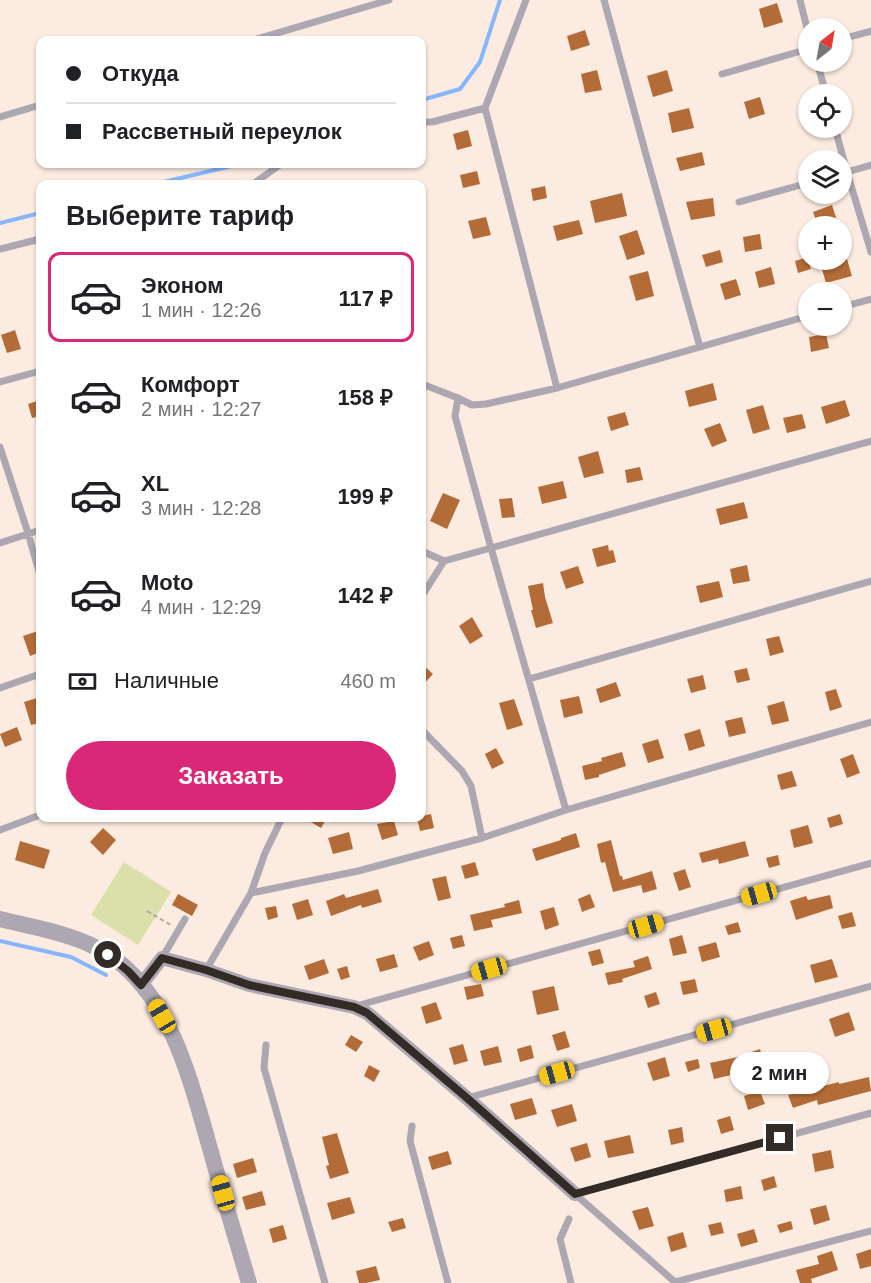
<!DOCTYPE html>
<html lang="ru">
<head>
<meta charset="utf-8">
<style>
	:root { --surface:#fff; --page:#f2f2f2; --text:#202124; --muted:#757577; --line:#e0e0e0; --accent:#db2777 }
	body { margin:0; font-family:Arial,sans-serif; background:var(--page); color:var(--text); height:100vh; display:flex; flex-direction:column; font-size:22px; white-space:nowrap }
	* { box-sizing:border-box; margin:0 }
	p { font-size:20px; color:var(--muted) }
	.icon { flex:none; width:33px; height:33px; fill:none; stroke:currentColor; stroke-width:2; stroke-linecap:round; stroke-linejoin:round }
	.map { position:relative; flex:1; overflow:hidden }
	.details { position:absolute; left:36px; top:180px; width:390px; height:642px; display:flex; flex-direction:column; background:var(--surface); border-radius:12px; box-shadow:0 2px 4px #0004 }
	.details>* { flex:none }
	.guide { position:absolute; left:36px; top:36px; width:390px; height:132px; border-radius:12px; box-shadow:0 2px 4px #0004; display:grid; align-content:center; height:132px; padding:0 30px; background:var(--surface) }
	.needle { width:39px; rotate:31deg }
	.controls { position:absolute; left:798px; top:18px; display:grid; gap:12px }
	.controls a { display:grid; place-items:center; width:54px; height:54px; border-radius:50%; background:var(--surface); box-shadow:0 2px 4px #0004; font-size:30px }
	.end { position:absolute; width:27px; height:27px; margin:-14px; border:8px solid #332b26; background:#fff; box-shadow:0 0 0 3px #fff }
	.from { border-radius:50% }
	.bubble { position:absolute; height:42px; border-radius:21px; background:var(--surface); box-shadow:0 2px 4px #0004; font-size:20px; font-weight:700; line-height:42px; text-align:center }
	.car { position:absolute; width:18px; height:36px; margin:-18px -9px; border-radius:8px; box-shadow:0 0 4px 2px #0007; background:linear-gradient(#f5c518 24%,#345 0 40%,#f5c518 0 76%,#345 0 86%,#f5c518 0) }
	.guide b { display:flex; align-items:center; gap:21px; height:57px; font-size:22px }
	.guide b+b { border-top:2px solid var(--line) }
	.guide i { width:15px; height:15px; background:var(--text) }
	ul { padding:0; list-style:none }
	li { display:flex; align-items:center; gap:18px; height:90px; margin:0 12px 9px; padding:0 18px; border:3px solid transparent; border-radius:12px }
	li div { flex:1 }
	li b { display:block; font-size:22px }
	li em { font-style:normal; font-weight:700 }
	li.current { border-color:var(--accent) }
	li>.icon { width:54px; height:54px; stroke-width:1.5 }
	h2 { padding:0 30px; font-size:27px; line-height:72px }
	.pay { display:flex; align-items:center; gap:15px; height:66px; padding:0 30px; font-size:22px }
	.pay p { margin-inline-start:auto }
	.primary-button { display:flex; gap:12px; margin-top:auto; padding:12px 30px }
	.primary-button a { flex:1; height:69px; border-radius:36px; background:var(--accent); color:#fff; font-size:24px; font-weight:700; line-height:69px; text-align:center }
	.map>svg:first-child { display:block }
</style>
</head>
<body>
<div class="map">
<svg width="871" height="1283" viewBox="0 0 871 1283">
	<rect width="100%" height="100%" fill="#fcebe0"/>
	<!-- green -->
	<path fill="#dbdfa9" d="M124,862L171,892L138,945L91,915Z"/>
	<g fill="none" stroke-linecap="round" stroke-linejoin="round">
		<!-- stream -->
		<path stroke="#87b6fd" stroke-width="4" d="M422,100L460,89L480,62L500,0
			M155,184L240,164
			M0,223L40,213
			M0,941L71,957L106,975"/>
	</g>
	<!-- building -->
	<path fill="#b36c37" d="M777,3L783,22L764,28L759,9Z
		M585,30L590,45L571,51L567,36Z
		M597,70L602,90L585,93L581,74Z
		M667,70L673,91L653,97L647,76Z
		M760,97L765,114L749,119L744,102Z
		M689,108L694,128L672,133L668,113Z
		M468,130L472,146L457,150L453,134Z
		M702,152L705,165L680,171L676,158Z
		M477,171L480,184L463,188L460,175Z
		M545,186L547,198L533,201L531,189Z
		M622,193L627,216L595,223L590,201Z
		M713,198L715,216L691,220L686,202Z
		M832,205L838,224L832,226H818L813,212Z
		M486,217L491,235L473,239L468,221Z
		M579,220L583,234L557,241L553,226Z
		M637,230L645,254L627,260L619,236Z
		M760,234L762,249L745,252L743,237Z
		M720,250L723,262L706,267L702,255Z
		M808,257L811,269L798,273L795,261Z
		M847,259L852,276L826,283L821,266Z
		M771,267L775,284L759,288L755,272Z
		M648,271L654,296L636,301L629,276Z
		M736,279L741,295L725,300L720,284Z
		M15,330L21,349L7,353L1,335Z
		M826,334L829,348L811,352L809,337Z
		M713,383L717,400L689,407L685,391Z
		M40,400V416L32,418L28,404Z
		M845,400L850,416L826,424L821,407Z
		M763,405L770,429L753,434L746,410Z
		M625,412L629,425L611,431L607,417Z
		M802,414L806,428L787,433L783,418Z
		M720,423L727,441L712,447L704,429Z
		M598,451L604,473L584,478L578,457Z
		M640,467L643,480L627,483L625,470Z
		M563,481L567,498L542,504L538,487Z
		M443,493L460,500L447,529L430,521Z
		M512,498L515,517L502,518L499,499Z
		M744,502L748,518L720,525L716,509Z
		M608,545L609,551L613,550L616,562L597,567L592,549Z
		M747,565L750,581L733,584L730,569Z
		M578,566L584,583L566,589L560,572Z
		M719,581L723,597L700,603L696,586Z
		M543,583L545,597L553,623L536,628L531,610H533L528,586Z
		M472,617L483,636L470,644L459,626Z
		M38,631L40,638V652L30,656L23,636Z
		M779,636L784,652L770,656L766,639Z
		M422,664L433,674L422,686Z
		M747,668L750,680L737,683L734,671Z
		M703,675L706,689L691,693L687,679Z
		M616,682L621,696L600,703L596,689Z
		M836,689L842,707L830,711L825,692Z
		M579,696L583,713L564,718L560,700Z
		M40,697V723L31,725L24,702Z
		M514,699L523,725L507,730L499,703Z
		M784,701L789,721L772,725L767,706Z
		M742,717L746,733L729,737L725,721Z
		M17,727L22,740L5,747L0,734Z
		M700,729L705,746L689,751L684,734Z
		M658,739L664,758L648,763L642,744Z
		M496,748L504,763L492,769L485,754Z
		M622,752L626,766L599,775V777L585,780L582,766L602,761L601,758Z
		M853,754L860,773L847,778L840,759Z
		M792,771L797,786L781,790L777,775Z
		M431,814L434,828L420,831L417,818H422V816Z
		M840,814L843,824L830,828L827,818Z
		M304,818H327L321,828Z
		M394,821L398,835L382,840L377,824Z
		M808,825L813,843L794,848L790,830Z
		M103,828L116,840L103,855L90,842Z
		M349,832L353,849L333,854L328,838Z
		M576,833L580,847L536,861L532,849L561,840V838Z
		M611,840L620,876H622L623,880L652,871L657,889L643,893L641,885L613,892L605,862L601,863L597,844Z
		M20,841L50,850L44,869L15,860Z
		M745,841L749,856L719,864L718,859L702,863L699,853Z
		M778,855L780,865L769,868L766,858Z
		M475,862L479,875L465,879L461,866Z
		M685,869L691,887L679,891L673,873Z
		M446,876L451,898L438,901L432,879Z
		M378,889L382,902L362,908L361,905L331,916L326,901L344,894L346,898Z
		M178,894L198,905L192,916L172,905Z
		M590,894L595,907L582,912L578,899Z
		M830,895L833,908L796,920L790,901L806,896L808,900Z
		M308,899L313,915L297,920L292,904Z
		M519,900L522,913L491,920L493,927L474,931L470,915L505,907L504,904Z
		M276,906L278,917L268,920L265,908Z
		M554,907L559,925L545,930L540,911Z
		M852,912L856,926L842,929L838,916Z
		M738,922L741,932L728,935L725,926Z
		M462,935L465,946L453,949L450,938Z
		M682,935L687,953L673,956L669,939Z
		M429,941L434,955L419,961L413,947Z
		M716,942L720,957L702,962L698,947Z
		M600,949L604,963L592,966L588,952Z
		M394,954L398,967L380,972L376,959Z
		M648,956L652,969L622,979L623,982L608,985L605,973L635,967L633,961Z
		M324,959L329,973L309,980L304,966Z
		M832,959L838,977L815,983L810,965Z
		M347,966L350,977L341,980L337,969Z
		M695,979L698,992L683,995L680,982Z
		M481,984L484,996L467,1000L464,987Z
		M554,986L559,1010L537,1015L532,991Z
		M656,992L660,1004L648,1008L644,996Z
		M436,1002L442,1019L426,1024L421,1007Z
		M849,1012L855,1030L835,1037L829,1019Z
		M565,1031L570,1047L557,1051L552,1035Z
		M351,1035L363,1042L356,1052L345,1045Z
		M463,1044L468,1061L454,1065L449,1048Z
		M531,1045L534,1058L520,1062L517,1049Z
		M498,1046L502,1062L484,1066L480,1051Z
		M760,1049L764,1064L731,1075L714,1079L710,1063L742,1056V1055Z
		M798,1052L802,1068L792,1071L787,1055Z
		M665,1057L670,1076L653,1081L647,1063Z
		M698,1059L700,1068L688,1072L685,1062Z
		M369,1065L380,1071L374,1082L364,1076Z
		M869,1077L871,1091L818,1105L817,1100L793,1108L788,1095L839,1082V1084Z
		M760,1091L765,1104L748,1110L744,1096Z
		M532,1098L537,1114L515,1120L510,1104Z
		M572,1104L577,1121L557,1127L551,1110Z
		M730,1116L734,1130L721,1134L717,1120Z
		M682,1127L684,1142L671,1145L668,1130Z
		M337,1133L349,1173L330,1179L326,1166L329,1165L322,1137Z
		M630,1135L634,1153L608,1158L604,1141Z
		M587,1143L591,1157L575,1162L570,1148Z
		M831,1150L834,1168L815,1172L812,1154Z
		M448,1151L452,1164L432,1170L428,1157Z
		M253,1158L257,1172L237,1178L233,1164Z
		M774,1176L777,1187L764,1191L761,1180Z
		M741,1186L743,1199L726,1202L724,1190Z
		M262,1191L266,1205L246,1210L242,1197Z
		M350,1197L355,1213L332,1220L327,1203Z
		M826,1205L830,1220L814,1225L810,1209Z
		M648,1207L654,1226L639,1230L632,1211Z
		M403,1218L406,1228L392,1232L388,1222Z
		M791,1221L793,1229L780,1233L777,1225Z
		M721,1222L724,1233L711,1236L708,1225Z
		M283,1225L287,1239L273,1243L269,1229Z
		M754,1229L758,1242L741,1247L737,1234Z
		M683,1232L687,1247L671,1252L667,1237Z
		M871,1249V1266L860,1269L856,1254Z
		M832,1251L838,1270L811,1279L812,1283H800L796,1270L819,1264L817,1256Z
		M376,1266L380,1280L366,1283H359L356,1271Z"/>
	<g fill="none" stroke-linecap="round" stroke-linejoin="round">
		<!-- path -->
		<path stroke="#b5a79e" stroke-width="2" stroke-dasharray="4.5 3" stroke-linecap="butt" d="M147,911L171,925"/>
		<!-- service -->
		<path stroke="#aca7b0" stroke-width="7" d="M604,0L645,151L700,347
			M800,0L808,32
			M842,39L871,31
			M254,40L389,0
			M817,62L826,94
			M722,74L808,49
			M485,108L557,388
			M0,117L40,105
			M422,122H432L485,108L526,0
			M835,128L847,172L842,173
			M871,165L847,172L871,252
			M253,184L281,164
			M739,202L808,183
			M0,249L40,239
			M842,307L871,299
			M0,382L40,371
			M422,384L458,398L472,405L486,404L557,388L808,316
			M0,447L28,533L40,575
			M0,543L40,530
			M422,551L444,561
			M422,596L444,561L491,548L455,416L458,398
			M529,679L871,581
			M0,688L40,674
			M422,730L462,771L471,786L482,838
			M566,810L491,548L871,441
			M0,830L40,815
			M251,893L265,853L282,818
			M162,958L185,919
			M206,970L251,893L358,871L482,838L566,810L871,722
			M356,1006L871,863
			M266,1045L264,1068L325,1283
			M467,1098L871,986
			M412,1126L410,1141L448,1283
			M575,1194L871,1113
			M575,1194L676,1283
			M569,1219L560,1239L571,1283
			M675,1282L871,1231"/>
		<!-- minor -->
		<path stroke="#aca7b0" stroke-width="14" d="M141,985L162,958L206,970L249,985L354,1007L367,1013L467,1098L575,1194"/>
		<!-- tertiary -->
		<path stroke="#aca7b0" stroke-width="16" d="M0,919C36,928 76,934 108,954C172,996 191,1083 211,1152C223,1196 236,1239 249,1283"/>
	</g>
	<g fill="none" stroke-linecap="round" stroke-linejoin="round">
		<!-- route -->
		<path stroke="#332b26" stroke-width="8" d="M108,955L128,971L141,985L162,958L206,970L249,985L354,1007L367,1013L467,1098L575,1194L780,1138"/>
	</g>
</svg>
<div class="controls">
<a><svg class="needle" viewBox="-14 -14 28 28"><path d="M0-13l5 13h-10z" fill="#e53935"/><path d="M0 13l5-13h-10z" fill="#757577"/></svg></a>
<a><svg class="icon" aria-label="locate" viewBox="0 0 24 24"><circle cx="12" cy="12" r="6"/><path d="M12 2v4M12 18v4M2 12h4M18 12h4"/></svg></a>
<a><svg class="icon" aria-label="layers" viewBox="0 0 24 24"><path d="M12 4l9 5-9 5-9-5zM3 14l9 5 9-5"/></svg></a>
<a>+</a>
<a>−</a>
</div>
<i class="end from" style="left:108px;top:955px"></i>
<i class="end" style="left:780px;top:1138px"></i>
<div class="bubble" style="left:730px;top:1052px;width:99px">2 мин</div>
<i class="car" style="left:759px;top:894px;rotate:254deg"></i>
<i class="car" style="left:646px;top:926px;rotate:74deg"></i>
<i class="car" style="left:489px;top:969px;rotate:254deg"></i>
<i class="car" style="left:162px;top:1016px;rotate:330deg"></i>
<i class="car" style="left:714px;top:1030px;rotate:254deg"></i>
<i class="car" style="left:557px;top:1073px;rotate:254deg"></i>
<i class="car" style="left:223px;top:1193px;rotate:344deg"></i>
<div class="guide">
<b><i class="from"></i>Откуда</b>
<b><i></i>Рассветный переулок</b>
</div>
<section class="details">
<h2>Выберите тариф</h2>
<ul>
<li class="current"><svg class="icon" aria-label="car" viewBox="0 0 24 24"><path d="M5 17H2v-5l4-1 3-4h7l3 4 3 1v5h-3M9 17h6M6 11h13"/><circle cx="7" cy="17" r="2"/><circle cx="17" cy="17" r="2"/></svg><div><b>Эконом</b><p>1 мин · 12:26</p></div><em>117 ₽</em></li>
<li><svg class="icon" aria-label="car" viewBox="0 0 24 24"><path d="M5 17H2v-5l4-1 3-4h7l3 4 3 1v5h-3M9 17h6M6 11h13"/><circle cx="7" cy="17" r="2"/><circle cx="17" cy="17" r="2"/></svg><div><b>Комфорт</b><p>2 мин · 12:27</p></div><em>158 ₽</em></li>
<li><svg class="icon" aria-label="car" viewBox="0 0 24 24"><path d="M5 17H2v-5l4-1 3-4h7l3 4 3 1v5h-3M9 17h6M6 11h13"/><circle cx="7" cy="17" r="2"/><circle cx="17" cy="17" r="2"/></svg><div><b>XL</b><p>3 мин · 12:28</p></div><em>199 ₽</em></li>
<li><svg class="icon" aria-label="car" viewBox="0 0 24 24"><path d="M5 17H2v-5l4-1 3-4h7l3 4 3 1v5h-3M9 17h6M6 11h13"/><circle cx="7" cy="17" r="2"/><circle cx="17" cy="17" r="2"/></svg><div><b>Moto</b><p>4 мин · 12:29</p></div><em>142 ₽</em></li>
</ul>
<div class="pay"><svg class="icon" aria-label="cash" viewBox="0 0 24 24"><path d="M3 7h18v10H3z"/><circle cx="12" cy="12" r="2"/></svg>Наличные<p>460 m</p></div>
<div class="primary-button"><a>Заказать</a></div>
</section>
</div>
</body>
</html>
